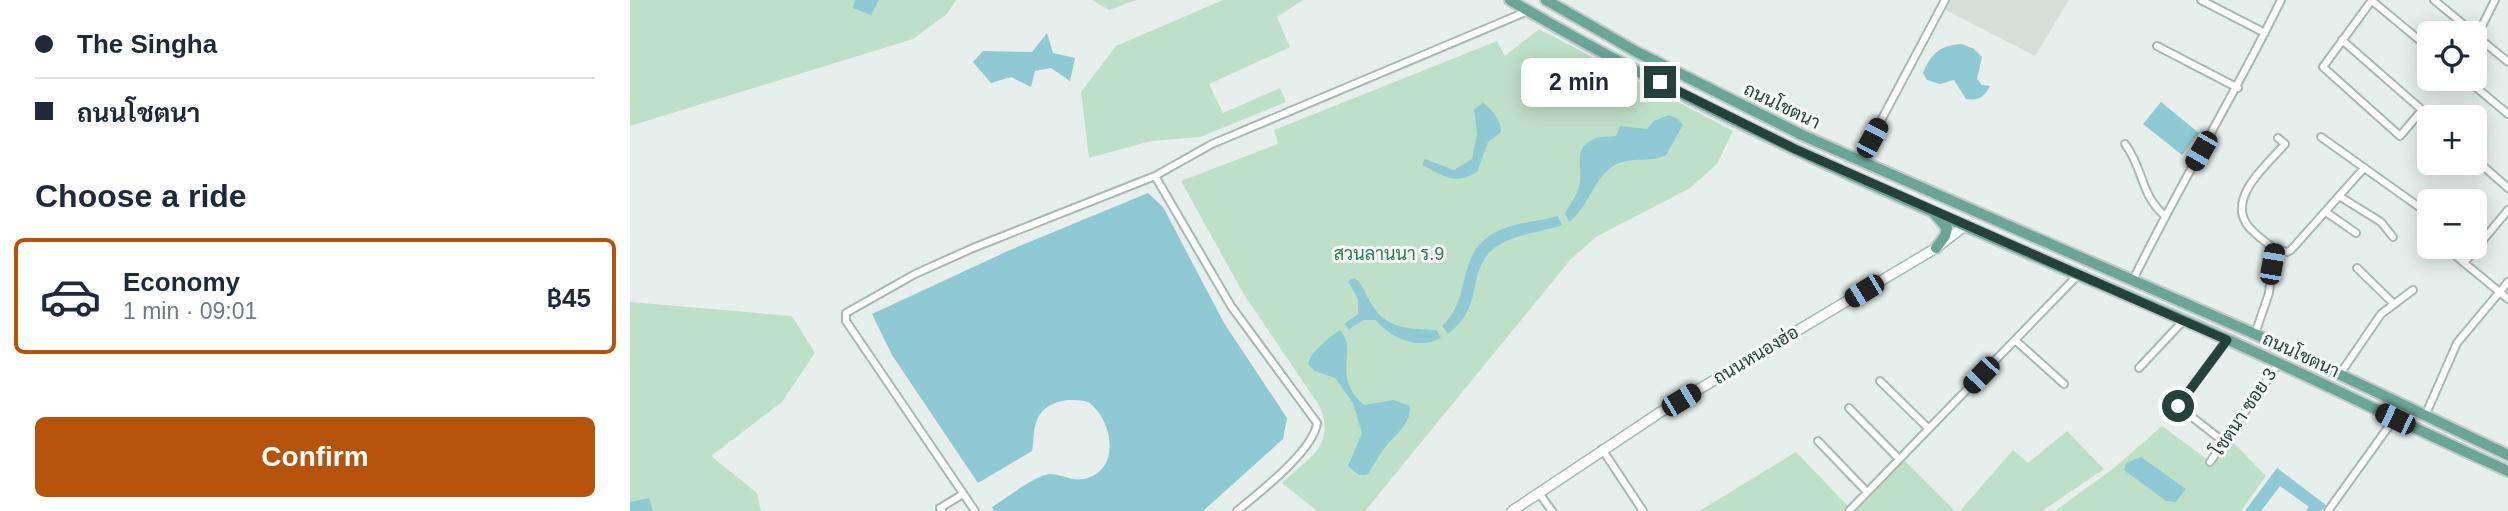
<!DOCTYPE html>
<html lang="en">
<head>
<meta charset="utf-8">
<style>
	:root { --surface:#fff; --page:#f2f2f3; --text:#1f2937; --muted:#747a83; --line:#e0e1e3; --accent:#b45309 }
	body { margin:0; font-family:Helvetica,Sarabun,sans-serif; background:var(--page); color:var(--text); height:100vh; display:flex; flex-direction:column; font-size:26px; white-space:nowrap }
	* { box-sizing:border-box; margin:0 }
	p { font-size:23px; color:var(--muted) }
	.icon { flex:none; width:38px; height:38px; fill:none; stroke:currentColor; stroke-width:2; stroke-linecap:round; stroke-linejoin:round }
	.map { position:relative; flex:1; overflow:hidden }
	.details { display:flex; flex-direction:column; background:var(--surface); width:630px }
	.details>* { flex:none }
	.banner { display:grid; align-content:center; height:154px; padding:0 35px; background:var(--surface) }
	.buttons { position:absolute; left:1787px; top:21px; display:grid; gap:14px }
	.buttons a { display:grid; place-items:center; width:70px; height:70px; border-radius:10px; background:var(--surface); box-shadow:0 4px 18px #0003; font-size:35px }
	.end { position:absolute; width:32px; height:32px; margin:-16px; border:9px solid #24423a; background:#fff; box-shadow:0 0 0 4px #fff }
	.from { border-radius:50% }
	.bubble { position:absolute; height:49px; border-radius:10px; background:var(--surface); box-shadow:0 4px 18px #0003; font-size:23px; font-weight:600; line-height:49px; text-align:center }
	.car { position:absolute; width:21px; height:42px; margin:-21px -10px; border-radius:9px; box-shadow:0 0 5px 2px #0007; background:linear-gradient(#222 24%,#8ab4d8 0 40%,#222 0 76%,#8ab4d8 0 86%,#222 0) }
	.banner b { display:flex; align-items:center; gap:24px; height:66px; font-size:26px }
	.banner b+b { border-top:2px solid var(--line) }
	.banner i { width:18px; height:18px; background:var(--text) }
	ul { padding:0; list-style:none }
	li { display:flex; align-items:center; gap:21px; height:116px; margin:0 14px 10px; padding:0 21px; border:4px solid transparent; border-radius:10px }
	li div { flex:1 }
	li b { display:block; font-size:26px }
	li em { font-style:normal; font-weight:600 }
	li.selected { border-color:var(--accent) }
	li>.icon { width:63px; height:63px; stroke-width:1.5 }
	h2 { padding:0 35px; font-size:32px; line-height:84px }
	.primary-button { display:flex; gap:14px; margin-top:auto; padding:14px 35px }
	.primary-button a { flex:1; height:80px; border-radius:10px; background:var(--accent); color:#fff; font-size:28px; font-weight:600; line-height:80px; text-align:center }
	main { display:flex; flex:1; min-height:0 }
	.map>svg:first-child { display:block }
</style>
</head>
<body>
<main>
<section class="details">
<div class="banner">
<b><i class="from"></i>The Singha</b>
<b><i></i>ถนนโชตนา</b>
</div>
<h2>Choose a ride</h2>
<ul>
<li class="selected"><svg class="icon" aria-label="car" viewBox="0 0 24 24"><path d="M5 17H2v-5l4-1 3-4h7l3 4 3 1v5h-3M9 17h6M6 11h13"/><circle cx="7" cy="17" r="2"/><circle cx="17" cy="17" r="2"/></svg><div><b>Economy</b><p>1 min · 09:01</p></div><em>฿45</em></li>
</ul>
<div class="primary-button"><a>Confirm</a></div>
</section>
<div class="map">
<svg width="1878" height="511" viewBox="0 0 1878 511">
	<rect width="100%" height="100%" fill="#e6efeb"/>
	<!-- built -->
	<path fill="#d4dfda" d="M1319,0H1439L1405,56L1314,9Z"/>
	<!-- green -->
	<path fill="#bfe0c8" d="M0,0H326L317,14L283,39L0,126Z
		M462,0H506L479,10Z
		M593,0H673L647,17L660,47L579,84L593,113L650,88L656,102L570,137L521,141L459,158L451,92L486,46Z
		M909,29L1103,131L1087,164L1060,188L966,237L941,259L735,511H687L652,483C678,458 706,446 690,407L613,293L551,181L648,144L644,130L867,41L875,56Z
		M0,302L162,316L185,353L152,402L81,456L127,493L131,511H0Z
		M1532,426L1578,460L1601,440L1636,476L1611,511H1425L1484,468Z
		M1437,431L1474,469L1412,511H1330L1383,450L1398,463Z
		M1166,452L1218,506L1213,511H1069Z
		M1274,460L1325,511H1223Z"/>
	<!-- water -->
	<path fill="#8ec9d4" d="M225,0H249L241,15L223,8Z
		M417,33L423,53L445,58L440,81L421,68L405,71L401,87L381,77L361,83L343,62L353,51L402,52Z
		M1332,44L1344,49L1352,57L1347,79L1352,85L1360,86C1354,97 1349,101 1336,99L1324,80L1310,84L1297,80L1293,73C1301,54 1310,45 1332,44Z
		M1531,102L1569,133L1552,155L1513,124Z
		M853,103C862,109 871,120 871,132L858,142L847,172C825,186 814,176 792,165L795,159L824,170L842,159L847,134L844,109Z
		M1039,115L1048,119L1053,125L1036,155C1019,164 1001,155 983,166C963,180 958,208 939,222L935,213C941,203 948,194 950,183C952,165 943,148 964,139C971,136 979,137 986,136L990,126L1017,129L1024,121Z
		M518,193L533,207L594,323L657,418L653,439L573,511H364L362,507C378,497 395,483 412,476C427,470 438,482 454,479C492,471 483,419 458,402C438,397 413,401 406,423C403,431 404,442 402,451L348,483L262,355L242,314L380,250Z
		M928,216L932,225C910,233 878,234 860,252C837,276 854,307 818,334L812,326C841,300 827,258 859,236C878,223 906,222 928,216Z
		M724,278C732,283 735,292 739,300C754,329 778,329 806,330L811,338C789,350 762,340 746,320H734L719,329L714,324L728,314V299L718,281Z
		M710,330C729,351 700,375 734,405L763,400L780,406C781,424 767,433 757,445C749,454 744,466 737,475H729L718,466L732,433L723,403L705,378L685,371L678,364C680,352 700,337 710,330Z
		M1511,457L1556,489L1546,502L1536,501L1494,470L1496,463Z
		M1647,468L1696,505L1691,511H1676L1679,507L1650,486L1631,511H1615Z
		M19,498L23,511H0V502Z"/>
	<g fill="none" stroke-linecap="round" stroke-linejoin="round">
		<defs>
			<path id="minor" d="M1571,0L1635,33
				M1741,0L1799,48
				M1742,0L1693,67L1770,136L1792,110
				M1804,0L1844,33
				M1844,34L1878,62
				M1847,36L1865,0
				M1712,40L1800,117
				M1527,46L1608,88
				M1836,79L1878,114
				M1691,137L1799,214
				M1495,144C1514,169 1510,194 1534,215
				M1844,158L1878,188
				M1230,160L1315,0
				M525,176L601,306L687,423C684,450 629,493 607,511
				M1709,196L1751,222L1763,237
				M1696,212L1726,233
				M1815,247L1878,299
				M1644,249C1635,241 1622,233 1616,223C1599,195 1639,163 1655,144L1648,138
				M1834,263L1878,210
				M1727,268L1763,303
				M1503,280C1549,185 1605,95 1651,0
				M1625,334L1639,293L1644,249L1657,252L1661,250L1734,168
				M1385,340L1434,384
				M1509,368L1554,320
				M1710,374L1751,314L1783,290
				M1250,381L1299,429
				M1219,408L1269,459
				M1795,416L1827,343L1878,282
				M1188,441L1237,492
				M1594,442L1548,406L1597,340
				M972,449L1013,511
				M1580,462L1649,363
				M909,493L922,511
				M312,511L310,508L333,494
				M345,511L216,321V313L285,274L343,248L525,176L582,144L898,11
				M1219,511L1448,275
				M1698,511L1764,419"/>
			<path id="secondary" d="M882,511L1029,413L1306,248L1336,225"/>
			<path id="primary" d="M880,0C1093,127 1324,221 1551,319C1661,366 1768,422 1878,471
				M916,0L1007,52L1172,135L1625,334L1878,455
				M1304,213L1317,228L1315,236L1306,248"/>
		</defs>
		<!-- minor casing -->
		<use href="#minor" stroke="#a8b8b2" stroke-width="10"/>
		<!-- secondary casing -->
		<use href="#secondary" stroke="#a4bbb3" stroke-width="12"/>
		<!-- primary casing -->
		<use href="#primary" stroke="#c2cac8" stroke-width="14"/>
		<!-- minor -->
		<use href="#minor" stroke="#fff" stroke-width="6"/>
		<!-- secondary -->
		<use href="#secondary" stroke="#fff" stroke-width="9"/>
		<!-- primary -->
		<use href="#primary" stroke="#6aa596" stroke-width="10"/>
	</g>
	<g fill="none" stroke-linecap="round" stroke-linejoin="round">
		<!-- route -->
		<path stroke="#24423a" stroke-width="9" d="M1030,82L1165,149L1597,340L1548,406"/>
	</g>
	<g text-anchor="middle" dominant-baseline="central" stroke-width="6" stroke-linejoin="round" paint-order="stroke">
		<!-- street labels -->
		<g font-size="18" fill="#24423a" stroke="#f7fbf9">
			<text transform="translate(1152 106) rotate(26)">ถนนโชตนา</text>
			<text transform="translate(1126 355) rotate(-31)">ถนนหนองฮ่อ</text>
			<text transform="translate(1671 355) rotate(25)">ถนนโชตนา</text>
			<text transform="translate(1614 412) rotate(-56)">โชตนา ซอย 3</text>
		</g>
		<!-- park labels -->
		<g font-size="18" fill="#2d7a4b" stroke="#f7fbf9">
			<text x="759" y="254">สวนลานนา ร.9</text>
		</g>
	</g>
</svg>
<div class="buttons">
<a><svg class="icon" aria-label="locate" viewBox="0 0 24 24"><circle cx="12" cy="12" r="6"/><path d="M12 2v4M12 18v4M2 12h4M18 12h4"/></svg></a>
<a>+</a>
<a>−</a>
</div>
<i class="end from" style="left:1548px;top:406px"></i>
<i class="end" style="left:1030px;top:82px"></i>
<div class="bubble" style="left:891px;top:58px;width:116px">2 min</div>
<i class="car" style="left:1242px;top:138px;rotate:28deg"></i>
<i class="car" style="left:1571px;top:151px;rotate:210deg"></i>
<i class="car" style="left:1642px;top:264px;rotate:10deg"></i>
<i class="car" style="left:1234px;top:291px;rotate:239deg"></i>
<i class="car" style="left:1351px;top:375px;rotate:224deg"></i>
<i class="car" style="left:1051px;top:400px;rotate:59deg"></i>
<i class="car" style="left:1765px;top:419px;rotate:296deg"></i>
</div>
</main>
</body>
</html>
